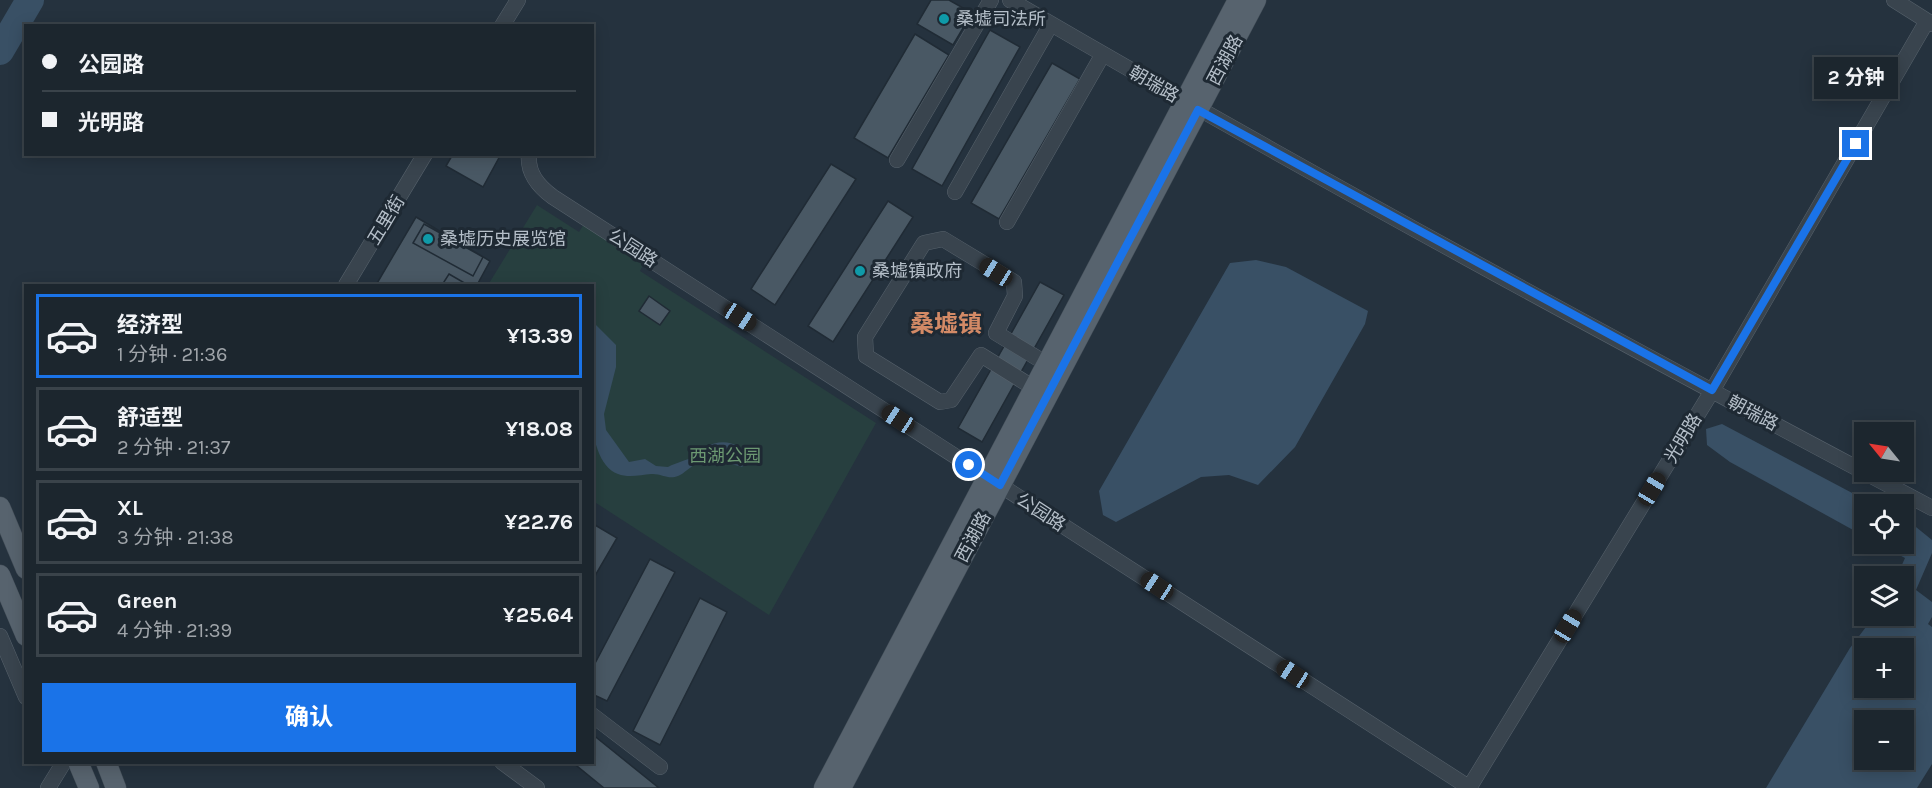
<!DOCTYPE html>
<html lang="zh">
<head>
<meta charset="utf-8">
<style>
	:root { --surface:#1c262e; --page:#29323a; --text:#f1f3f6; --muted:#a0a5aa; --line:#3a434a; --accent:#1a73e8 }
	body { margin:0; font-family:Karla,"Noto Sans SC",sans-serif; background:var(--page); color:var(--text); height:100vh; display:flex; flex-direction:column; font-size:22px; white-space:nowrap }
	* { box-sizing:border-box; margin:0 }
	p { font-size:20px; color:var(--muted) }
	.icon { flex:none; width:33px; height:33px; fill:none; stroke:currentColor; stroke-width:2; stroke-linecap:round; stroke-linejoin:round }
	.map { position:relative; flex:1; overflow:hidden }
	.side { position:absolute; left:24px; top:284px; width:570px; height:480px; display:flex; flex-direction:column; background:var(--surface); border-radius:0px; box-shadow:0 3px 15px #0003,0 0 0 2px var(--line) }
	.side>* { flex:none }
	.banner { position:absolute; left:24px; top:24px; width:570px; height:132px; border-radius:0px; box-shadow:0 3px 15px #0003,0 0 0 2px var(--line); display:grid; align-content:center; height:132px; padding:0 18px; background:var(--surface) }
	.needle { width:39px; rotate:300deg }
	.controls { position:absolute; left:1854px; top:422px; display:grid; gap:12px }
	.controls a { display:grid; place-items:center; width:60px; height:60px; border-radius:0px; background:var(--surface); box-shadow:0 3px 15px #0003,0 0 0 2px var(--line); font-size:30px }
	.end { position:absolute; width:27px; height:27px; margin:-14px; border:8px solid #1a73e8; background:#fff; box-shadow:0 0 0 3px #fff }
	.from { border-radius:50% }
	.bubble { position:absolute; height:42px; border-radius:0px; background:var(--surface); box-shadow:0 3px 15px #0003,0 0 0 2px var(--line); font-size:20px; font-weight:700; line-height:42px; text-align:center }
	.car { position:absolute; width:18px; height:36px; margin:-18px -9px; border-radius:8px; box-shadow:0 0 4px 2px #0007; background:linear-gradient(#222 24%,#8ab4d8 0 40%,#222 0 76%,#8ab4d8 0 86%,#222 0) }
	.banner b { display:flex; align-items:center; gap:21px; height:57px; font-size:22px }
	.banner b+b { border-top:2px solid var(--line) }
	.banner i { width:15px; height:15px; background:var(--text) }
	ul { padding:10px 0 0; list-style:none }
	li { display:flex; align-items:center; gap:18px; height:84px; margin:0 12px 9px; padding:0 6px; border:3px solid var(--line); border-radius:0px }
	li div { flex:1 }
	li b { display:block; font-size:22px }
	li em { font-style:normal; font-weight:700 }
	li.current { border-color:var(--accent) }
	li>.icon { width:54px; height:54px; stroke-width:1.5 }
	.primary-button { display:flex; gap:12px; margin-top:auto; padding:12px 18px }
	.primary-button a { flex:1; height:69px; border-radius:0px; background:var(--accent); color:#fff; font-size:24px; font-weight:700; line-height:69px; text-align:center }
	.map>svg:first-child { display:block }
</style>
</head>
<body>
<div class="map">
<svg width="1932" height="788" viewBox="0 0 1932 788">
	<rect width="100%" height="100%" fill="#25323e"/>
	<!-- green -->
	<path fill="#273f3f" d="M537,205L579,232L584,224L644,263L640,271L876,423L769,615L593,501L592,285H488Z"/>
	<!-- water -->
	<path fill="#395065" fill-rule="evenodd" d="M1256,260L1286,267L1368,311L1365,324L1295,447L1258,485L1229,475L1201,477L1116,522L1103,515L1099,491L1230,263Z
		M593,322L616,345V367L604,414L606,430L629,462L645,459L656,466L668,467C677,462 686,461 694,456C698,453 701,449 705,447C723,438 739,442 750,458L742,467L728,463L732,450C720,451 708,456 697,463C691,466 685,473 678,476C668,480 661,473 651,474C641,475 628,478 618,474C590,464 588,405 596,382L593,377Z
		M1722,424L1873,504H1864V536L1730,462L1707,445L1706,429Z
		M1904,520L1916,527L1932,540V553L1916,590L1932,602V617L1928,624L1932,627V764L1917,788H1766L1850,648L1875,615H1904V576H1897L1905,558L1877,543H1904ZM1864,648H1904V687H1864ZM1864,720H1904V759H1864Z"/>
	<g fill="none" stroke-linecap="round" stroke-linejoin="round">
		<!-- river -->
		<path stroke="#395065" stroke-width="28" d="M0,51L30,0"/>
	</g>
	<!-- building -->
	<path fill="#495864" stroke="#202b35" stroke-width="1.5" d="M931,0H949L972,13L953,45L917,24Z
		M990,30L1020,47L942,186L912,169Z
		M915,34L949,55L888,158L854,138Z
		M1052,63L1080,79L999,219L971,203Z
		M453,154H501L483,187L446,166Z
		M831,164L856,179L775,305L751,289Z
		M888,201L913,217L833,342L808,326Z
		M416,217L490,261L477,285H376Z
		M424,224L483,257L473,276L413,243Z
		M449,274L468,285H442Z
		M1040,282L1064,295L982,442L958,428Z
		M649,296L670,311L660,325L639,311Z
		M595,525L617,538L592,581V529Z
		M650,559L675,572L607,701L592,694V669Z
		M700,598L727,612L660,745L633,731Z
		M592,734L659,788H604L572,762H592Z"/>
	<g fill="none" stroke-linecap="round" stroke-linejoin="round">
		<defs>
			<path id="minor" d="M1010,0C1313,177 1622,344 1932,508
				M1894,0L1932,24
				M502,26L518,0
				M529,154C527,173 538,186 553,197L1470,788
				M897,160L991,0
				M955,192L1051,24
				M1007,222L1103,54
				M346,285L425,154
				M1034,388L981,355L951,400L940,402L866,356L865,337L924,243L943,239L1014,282L1015,296L996,333L1047,364
				M0,636L26,697
				M592,715L660,767
				M502,762L537,788
				M48,788L64,762
				M1469,788L1712,391L1927,21"/>
			<path id="major" d="M0,507L26,569
				M0,575L26,636
				M78,762L89,788
				M106,762L116,788
				M824,788L1238,0
				M841,788L1256,0"/>
		</defs>
		<!-- minor casing -->
		<use href="#minor" stroke="#57626c" stroke-width="16"/>
		<!-- major casing -->
		<use href="#major" stroke="#424d57" stroke-width="21"/>
		<!-- minor -->
		<use href="#minor" stroke="#39444e" stroke-width="15"/>
		<!-- major -->
		<use href="#major" stroke="#57636e" stroke-width="20"/>
	</g>
	<g fill="none" stroke-linecap="round" stroke-linejoin="round">
		<!-- route -->
		<path stroke="#1a73e8" stroke-width="8" d="M969,465L1000,485L1198,110L1712,390L1856,144"/>
	</g>
	<!-- markers -->
	<g fill="#0f9aa8" stroke="#1e2933" stroke-width="2">
		<circle cx="944" cy="19" r="6"/>
		<circle cx="428" cy="239" r="6"/>
		<circle cx="860" cy="271" r="6"/>
	</g>
	<g text-anchor="middle" dominant-baseline="central" stroke-width="6" stroke-linejoin="round" paint-order="stroke">
		<!-- poi labels -->
		<g font-size="18" fill="#b5bfc9" stroke="#1e2933" text-anchor="start">
			<text x="956" y="19">桑墟司法所</text>
			<text x="440" y="239">桑墟历史展览馆</text>
			<text x="872" y="271">桑墟镇政府</text>
		</g>
		<!-- street labels -->
		<g font-size="18" fill="#b5bfc9" stroke="#1e2933">
			<text transform="translate(1225 60) rotate(-62)">西湖路</text>
			<text transform="translate(1154 84) rotate(30)">朝瑞路</text>
			<text transform="translate(386 220) rotate(-59)">五里街</text>
			<text transform="translate(633 248) rotate(33)">公园路</text>
			<text transform="translate(1753 413) rotate(28)">朝瑞路</text>
			<text transform="translate(1683 438) rotate(-59)">光明路</text>
			<text transform="translate(1041 512) rotate(33)">公园路</text>
			<text transform="translate(973 537) rotate(-62)">西湖路</text>
		</g>
		<!-- park labels -->
		<g font-size="18" fill="#6c9972" stroke="#1e2933">
			<text x="725" y="456">西湖公园</text>
		</g>
		<!-- district labels -->
		<g font-size="24" font-weight="bold" fill="#d38a66" stroke="#1e2933">
			<text x="946" y="324">桑墟镇</text>
		</g>
	</g>
</svg>
<div class="controls">
<a><svg class="needle" viewBox="-14 -14 28 28"><path d="M0-13l5 13h-10z" fill="#e53935"/><path d="M0 13l5-13h-10z" fill="#a0a5aa"/></svg></a>
<a><svg class="icon" aria-label="locate" viewBox="0 0 24 24"><circle cx="12" cy="12" r="6"/><path d="M12 2v4M12 18v4M2 12h4M18 12h4"/></svg></a>
<a><svg class="icon" aria-label="layers" viewBox="0 0 24 24"><path d="M12 4l9 5-9 5-9-5zM3 14l9 5 9-5"/></svg></a>
<a>+</a>
<a>−</a>
</div>
<i class="end from" style="left:969px;top:465px"></i>
<i class="end" style="left:1856px;top:144px"></i>
<div class="bubble" style="left:1814px;top:57px;width:84px">2 分钟</div>
<i class="car" style="left:996px;top:272px;rotate:302deg"></i>
<i class="car" style="left:740px;top:317px;rotate:123deg"></i>
<i class="car" style="left:898px;top:419px;rotate:303deg"></i>
<i class="car" style="left:1652px;top:489px;rotate:31deg"></i>
<i class="car" style="left:1157px;top:586px;rotate:303deg"></i>
<i class="car" style="left:1568px;top:626px;rotate:31deg"></i>
<i class="car" style="left:1293px;top:674px;rotate:303deg"></i>
<div class="banner">
<b><i class="from"></i>公园路</b>
<b><i></i>光明路</b>
</div>
<section class="side">
<ul>
<li class="current"><svg class="icon" aria-label="car" viewBox="0 0 24 24"><path d="M5 17H2v-5l4-1 3-4h7l3 4 3 1v5h-3M9 17h6M6 11h13"/><circle cx="7" cy="17" r="2"/><circle cx="17" cy="17" r="2"/></svg><div><b>经济型</b><p>1 分钟 · 21:36</p></div><em>¥13.39</em></li>
<li><svg class="icon" aria-label="car" viewBox="0 0 24 24"><path d="M5 17H2v-5l4-1 3-4h7l3 4 3 1v5h-3M9 17h6M6 11h13"/><circle cx="7" cy="17" r="2"/><circle cx="17" cy="17" r="2"/></svg><div><b>舒适型</b><p>2 分钟 · 21:37</p></div><em>¥18.08</em></li>
<li><svg class="icon" aria-label="car" viewBox="0 0 24 24"><path d="M5 17H2v-5l4-1 3-4h7l3 4 3 1v5h-3M9 17h6M6 11h13"/><circle cx="7" cy="17" r="2"/><circle cx="17" cy="17" r="2"/></svg><div><b>XL</b><p>3 分钟 · 21:38</p></div><em>¥22.76</em></li>
<li><svg class="icon" aria-label="car" viewBox="0 0 24 24"><path d="M5 17H2v-5l4-1 3-4h7l3 4 3 1v5h-3M9 17h6M6 11h13"/><circle cx="7" cy="17" r="2"/><circle cx="17" cy="17" r="2"/></svg><div><b>Green</b><p>4 分钟 · 21:39</p></div><em>¥25.64</em></li>
</ul>
<div class="primary-button"><a>确认</a></div>
</section>
</div>
</body>
</html>
